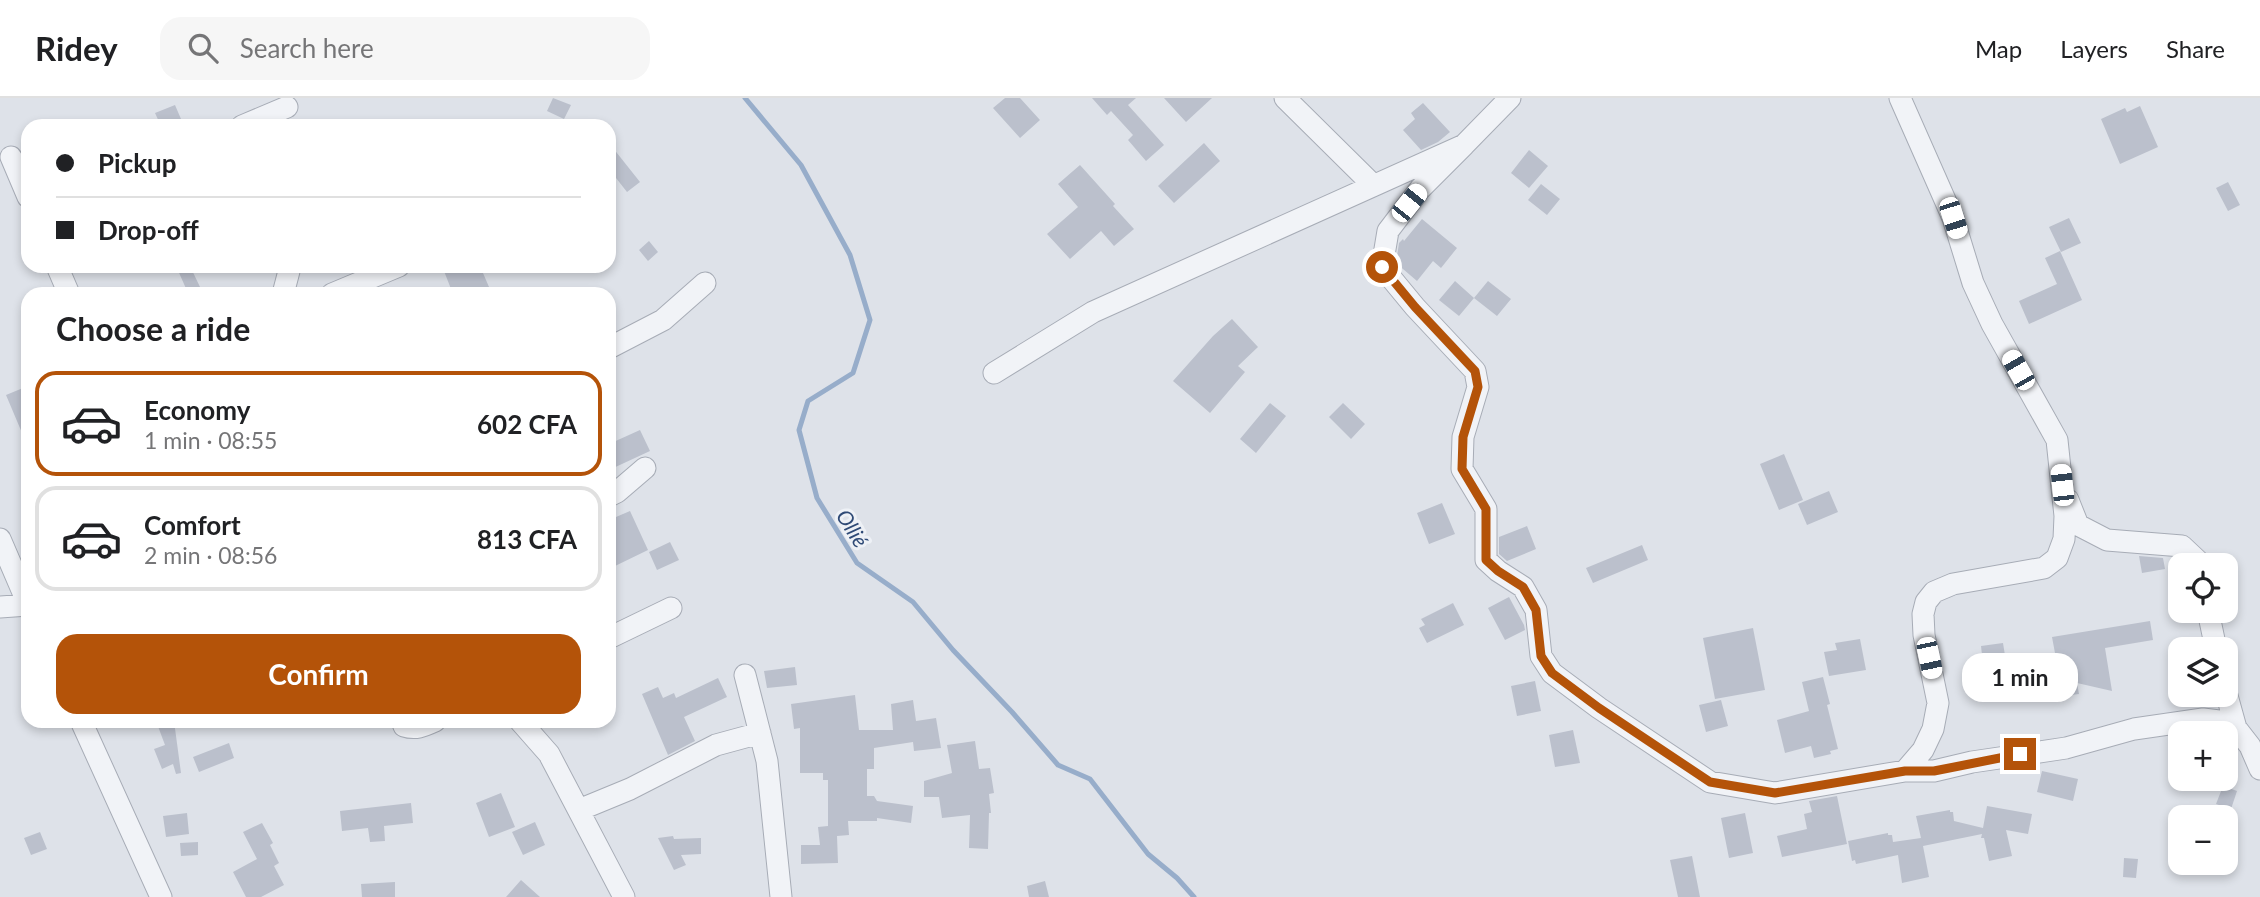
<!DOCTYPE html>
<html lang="en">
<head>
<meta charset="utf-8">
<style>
	:root { --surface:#fff; --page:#f6f6f6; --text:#202124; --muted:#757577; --line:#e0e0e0; --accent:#b45309 }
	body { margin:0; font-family:Lato,sans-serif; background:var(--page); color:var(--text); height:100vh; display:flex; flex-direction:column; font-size:26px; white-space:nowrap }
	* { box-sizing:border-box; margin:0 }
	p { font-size:23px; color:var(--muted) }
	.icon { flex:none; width:38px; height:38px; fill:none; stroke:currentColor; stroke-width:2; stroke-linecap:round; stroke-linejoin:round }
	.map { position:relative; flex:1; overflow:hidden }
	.panel { position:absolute; left:21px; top:189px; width:595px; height:441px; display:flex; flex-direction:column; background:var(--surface); border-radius:21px; box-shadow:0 4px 10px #0003 }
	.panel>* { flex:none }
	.guide { position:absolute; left:21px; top:21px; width:595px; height:154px; border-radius:21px; box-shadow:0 4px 10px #0003; display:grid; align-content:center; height:154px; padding:0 35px; background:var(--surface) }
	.fabs { position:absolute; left:2168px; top:455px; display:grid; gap:14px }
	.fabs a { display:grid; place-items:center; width:70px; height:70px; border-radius:14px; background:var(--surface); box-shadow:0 4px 10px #0003; font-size:35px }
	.end { position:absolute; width:32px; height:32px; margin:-16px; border:9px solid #b45309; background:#fff; box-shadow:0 0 0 4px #fff }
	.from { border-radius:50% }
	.bubble { position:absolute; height:49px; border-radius:21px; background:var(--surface); box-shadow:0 4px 10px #0003; font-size:23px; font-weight:700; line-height:49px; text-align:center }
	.car { position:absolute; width:21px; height:42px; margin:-21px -10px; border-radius:9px; box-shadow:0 0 5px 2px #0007; background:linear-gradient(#fff 24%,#345 0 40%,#fff 0 76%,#345 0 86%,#fff 0) }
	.guide b { display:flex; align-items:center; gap:24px; height:66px; font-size:26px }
	.guide b+b { border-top:2px solid var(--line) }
	.guide i { width:18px; height:18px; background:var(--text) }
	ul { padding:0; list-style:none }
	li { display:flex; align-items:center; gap:21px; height:105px; margin:0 14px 10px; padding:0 21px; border:4px solid var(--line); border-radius:21px }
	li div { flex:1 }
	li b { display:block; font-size:26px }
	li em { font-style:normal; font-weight:700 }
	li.active { border-color:var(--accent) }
	li>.icon { width:63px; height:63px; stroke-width:1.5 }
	h2 { padding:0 35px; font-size:32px; line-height:84px }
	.button { display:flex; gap:14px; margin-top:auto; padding:14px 35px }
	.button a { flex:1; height:80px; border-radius:21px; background:var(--accent); color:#fff; font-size:28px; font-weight:700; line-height:80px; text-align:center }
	header { display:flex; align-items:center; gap:42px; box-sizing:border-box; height:98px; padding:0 35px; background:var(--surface); border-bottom:2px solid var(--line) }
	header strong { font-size:33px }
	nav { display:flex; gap:38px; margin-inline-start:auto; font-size:24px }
	.search { width:490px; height:63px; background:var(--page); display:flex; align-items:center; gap:18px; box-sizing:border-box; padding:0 24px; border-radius:21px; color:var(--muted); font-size:26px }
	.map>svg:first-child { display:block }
</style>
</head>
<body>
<header>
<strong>Ridey</strong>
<div class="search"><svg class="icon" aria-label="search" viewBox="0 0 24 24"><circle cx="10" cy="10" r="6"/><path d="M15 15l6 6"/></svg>Search here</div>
<nav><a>Map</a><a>Layers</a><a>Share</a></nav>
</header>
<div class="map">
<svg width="2260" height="799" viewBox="0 0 2260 799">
	<rect width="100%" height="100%" fill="#dee2e9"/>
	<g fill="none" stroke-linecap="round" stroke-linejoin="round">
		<!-- stream -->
		<path stroke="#97adca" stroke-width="5" d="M745,0L801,67L850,157L870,222L853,275L808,303L799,332L817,400L857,465L913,504L953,552L1012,614L1058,667L1090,681L1148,756L1177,780L1194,799"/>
	</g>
	<!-- building -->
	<path fill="#bbc0cc" d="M553,0L571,7L564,21L547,13Z
		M1005,0H1020L1040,22L1020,40L993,10Z
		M1092,0H1136L1128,7L1164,47L1146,63L1128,42L1133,37L1111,13L1107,17Z
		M1164,0H1212L1186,24Z
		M1423,5L1450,34L1438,44L1421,52L1403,32L1415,21L1411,15Z
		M175,7L184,28H161L155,15Z
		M2140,8L2158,49L2120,66L2101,21L2125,10L2127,14Z
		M609,45L640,84L627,94L609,71Z
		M1204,45L1220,63L1174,105L1158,88Z
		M1529,52L1548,68L1529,90L1511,75Z
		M1080,67L1115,106L1113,108L1134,131L1114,148L1101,133L1070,161L1047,136L1078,109L1058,86Z
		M2228,84L2240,107L2228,113L2216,90Z
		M1541,86L1560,101L1547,117L1528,102Z
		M2069,120L2081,145L2061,154L2049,129Z
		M1422,121L1457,150L1441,170L1433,163L1417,183L1396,165L1399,145L1403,141L1404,143Z
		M649,143L658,154L648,163L639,152Z
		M2060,153L2082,202L2029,226L2019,203L2057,186L2045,160Z
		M176,168H190L200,189L188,195Z
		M442,168H480L492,196H453Z
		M1455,183L1474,200L1459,218L1439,202Z
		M1488,183L1511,201L1497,218L1474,200Z
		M1232,221L1258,249L1238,268L1245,274L1210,315L1173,283L1213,238Z
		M23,290L28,302V349L6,297Z
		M1270,305L1286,318L1256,355L1240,341Z
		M1343,305L1365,326L1351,341L1329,319Z
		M640,332L650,353L609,372V346Z
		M1784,356L1803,402L1779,412L1760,366Z
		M1829,393L1838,414L1807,427L1798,406Z
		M1442,405L1455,436L1429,446L1417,415Z
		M630,413L648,452L613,469L609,461V422Z
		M1527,428L1536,451L1507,463L1499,456V439Z
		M670,444L679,462L657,472L649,454Z
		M1642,447L1648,462L1593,485L1586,470Z
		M2139,458L2163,460L2165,471L2142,475Z
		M1509,499L1524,527L1525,532L1505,542L1488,510Z
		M1453,505L1464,527L1427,545L1419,530L1425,527L1421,521Z
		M2150,523L2153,542L2105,550L2112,593L2077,585L2079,596L2063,598L2052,539Z
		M1753,530L1765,592L1715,601L1703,540Z
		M1860,541L1866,572L1829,578L1824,554L1837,552L1835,545Z
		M2003,545L2007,570L1984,574L1981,548Z
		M795,569L797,587L767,590L764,573Z
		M1823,579L1830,606L1827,607L1838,651L1830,653L1831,656L1814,660L1811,648L1785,655L1777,622L1809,613L1802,584Z
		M718,580L727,599L684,619L695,643L668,657L642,596L658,589L663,600L674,595L676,600Z
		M1535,583L1541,613L1517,618L1511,588Z
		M855,597L859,632H893L891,606L913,602L916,623L936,620L941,650L914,653L913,644L874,650V671H867V698H874L877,703L913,708L911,725L877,720V723H848L849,737L837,738L838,765L801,766V747H820L818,729L828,728V682H823V675H800V630L794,631L791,606Z
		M1721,602L1728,628L1706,634L1699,607Z
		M156,623H174L181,675L176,676L173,666L162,671L154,651L165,647Z
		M1573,632L1580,665L1555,669L1549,637Z
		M975,643L979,671L990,670L994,695L989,696L991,715H989L988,751L969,750L970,717L942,720L939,699H924V683L952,675L947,647Z
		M229,645L234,660L199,674L193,659Z
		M2042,673L2078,681L2073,703L2037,694Z
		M2223,688L2237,693L2231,711L2216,706Z
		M501,695L515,729L489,739L476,705Z
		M1837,698L1847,746L1782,759L1777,738L1807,731L1804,716L1812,714L1809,703Z
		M411,705L413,725L384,728L385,743L370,744L368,730L342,733L340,713Z
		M1987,708L2032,716L2028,736L2006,732L2012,758L1989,763L1984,740H1981L1982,736L1923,748L1929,779L1902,785L1898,757L1856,766L1855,762L1852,763L1848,743L1888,735V737H1892L1893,744L1921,740L1916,718L1950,712V714H1953L1954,723L1983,730Z
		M187,715L189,736L166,739L163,718Z
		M1745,715L1753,755L1729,760L1721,720Z
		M535,724L545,747L523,757L512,734Z
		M262,725L273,745L270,747L279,765L274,768L284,787L261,799H246L233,774L257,761L243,734Z
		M40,734L47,751L31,757L24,740Z
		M673,738L674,741L701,740V756L681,757L686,767L674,772L658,740Z
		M198,744V757L181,758L180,745Z
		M1692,758L1700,799H1678L1670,762Z
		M2124,760L2138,761L2136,780L2123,779Z
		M521,782L540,799H506Z
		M1045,783L1049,799H1029L1027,788Z
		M395,784V799H362L361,786Z"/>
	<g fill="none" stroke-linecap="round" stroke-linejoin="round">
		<defs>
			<path id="minor" d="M1285,0L1373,87
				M1900,0L1953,120L1973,185L1992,226L2057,342L2065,418L2064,441L2057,460L2044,470L1953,486L1934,494L1926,504L1923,516L1924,537L1938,605L1933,631L1923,652L1905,673
				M242,28L287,9
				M1464,47L1420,91L1388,133L1382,169L1415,209L1475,273L1478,289L1463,339L1462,371L1486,411V462L1498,473L1523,489L1536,512L1541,558L1552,575L1599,610L1710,684L1775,695L1905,673H1934L1972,664L2066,650L2134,631L2203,621L2227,624L2236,630L2250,648L2260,671
				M11,59L28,99
				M57,168L69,196
				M283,196L289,173L287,168
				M332,196L399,168
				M609,250L663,222L705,185
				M994,275L1093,214L1464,47L1510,0
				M609,398L617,394L645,370
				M2068,402L2078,427L2107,442L2182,448L2199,464L2200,467
				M0,441L28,506
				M0,509L28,507
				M2208,513L2216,551
				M609,540L671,510
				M745,577L767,663L781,799
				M2226,594L2236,630
				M81,623L161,799
				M402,623L404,628C416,632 424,628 435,623
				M520,623L549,656L624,799
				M579,712L630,691L716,647L760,635"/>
		</defs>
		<!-- minor casing -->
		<use href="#minor" stroke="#a7acb6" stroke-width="23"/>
		<!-- minor -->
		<use href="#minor" stroke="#f1f3f7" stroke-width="21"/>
	</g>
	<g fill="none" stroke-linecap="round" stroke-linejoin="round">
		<!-- route -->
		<path stroke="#b45309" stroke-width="9" d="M1382,169L1415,209L1475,273L1478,289L1463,339L1462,371L1486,411V462L1498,473L1523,489L1536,512L1541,558L1552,575L1599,610L1710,684L1775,695L1905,673H1934L2020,656"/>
	</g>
	<g text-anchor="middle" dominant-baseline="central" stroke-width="6" stroke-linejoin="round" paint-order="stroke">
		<!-- water labels -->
		<g font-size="21" font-style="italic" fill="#2f4a76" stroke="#eef1f6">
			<text transform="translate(853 430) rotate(58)">Ollié</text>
		</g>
	</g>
</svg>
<div class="fabs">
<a><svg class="icon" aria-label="locate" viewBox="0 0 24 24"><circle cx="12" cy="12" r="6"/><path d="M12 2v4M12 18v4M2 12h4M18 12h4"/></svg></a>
<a><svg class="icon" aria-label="layers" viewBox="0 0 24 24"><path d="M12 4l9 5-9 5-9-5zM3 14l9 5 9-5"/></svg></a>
<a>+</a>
<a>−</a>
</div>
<i class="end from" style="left:1382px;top:169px"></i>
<i class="end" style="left:2020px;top:656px"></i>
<div class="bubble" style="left:1962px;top:555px;width:116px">1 min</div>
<i class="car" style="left:1409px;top:105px;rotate:39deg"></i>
<i class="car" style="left:1953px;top:120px;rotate:162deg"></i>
<i class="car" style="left:2018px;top:272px;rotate:330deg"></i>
<i class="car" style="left:2062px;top:387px;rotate:354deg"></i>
<i class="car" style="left:1929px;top:560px;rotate:168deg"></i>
<div class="guide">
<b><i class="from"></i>Pickup</b>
<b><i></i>Drop-off</b>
</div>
<section class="panel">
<h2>Choose a ride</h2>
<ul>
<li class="active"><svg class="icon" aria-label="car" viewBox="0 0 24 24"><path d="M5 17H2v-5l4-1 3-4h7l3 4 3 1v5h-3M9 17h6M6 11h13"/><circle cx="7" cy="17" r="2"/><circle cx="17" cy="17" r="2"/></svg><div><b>Economy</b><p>1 min · 08:55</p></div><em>602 CFA</em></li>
<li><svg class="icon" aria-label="car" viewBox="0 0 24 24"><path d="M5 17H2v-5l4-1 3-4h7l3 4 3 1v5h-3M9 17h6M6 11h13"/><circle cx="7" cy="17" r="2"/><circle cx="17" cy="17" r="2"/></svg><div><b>Comfort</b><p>2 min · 08:56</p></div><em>813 CFA</em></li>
</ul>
<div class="button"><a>Confirm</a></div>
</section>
</div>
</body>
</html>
